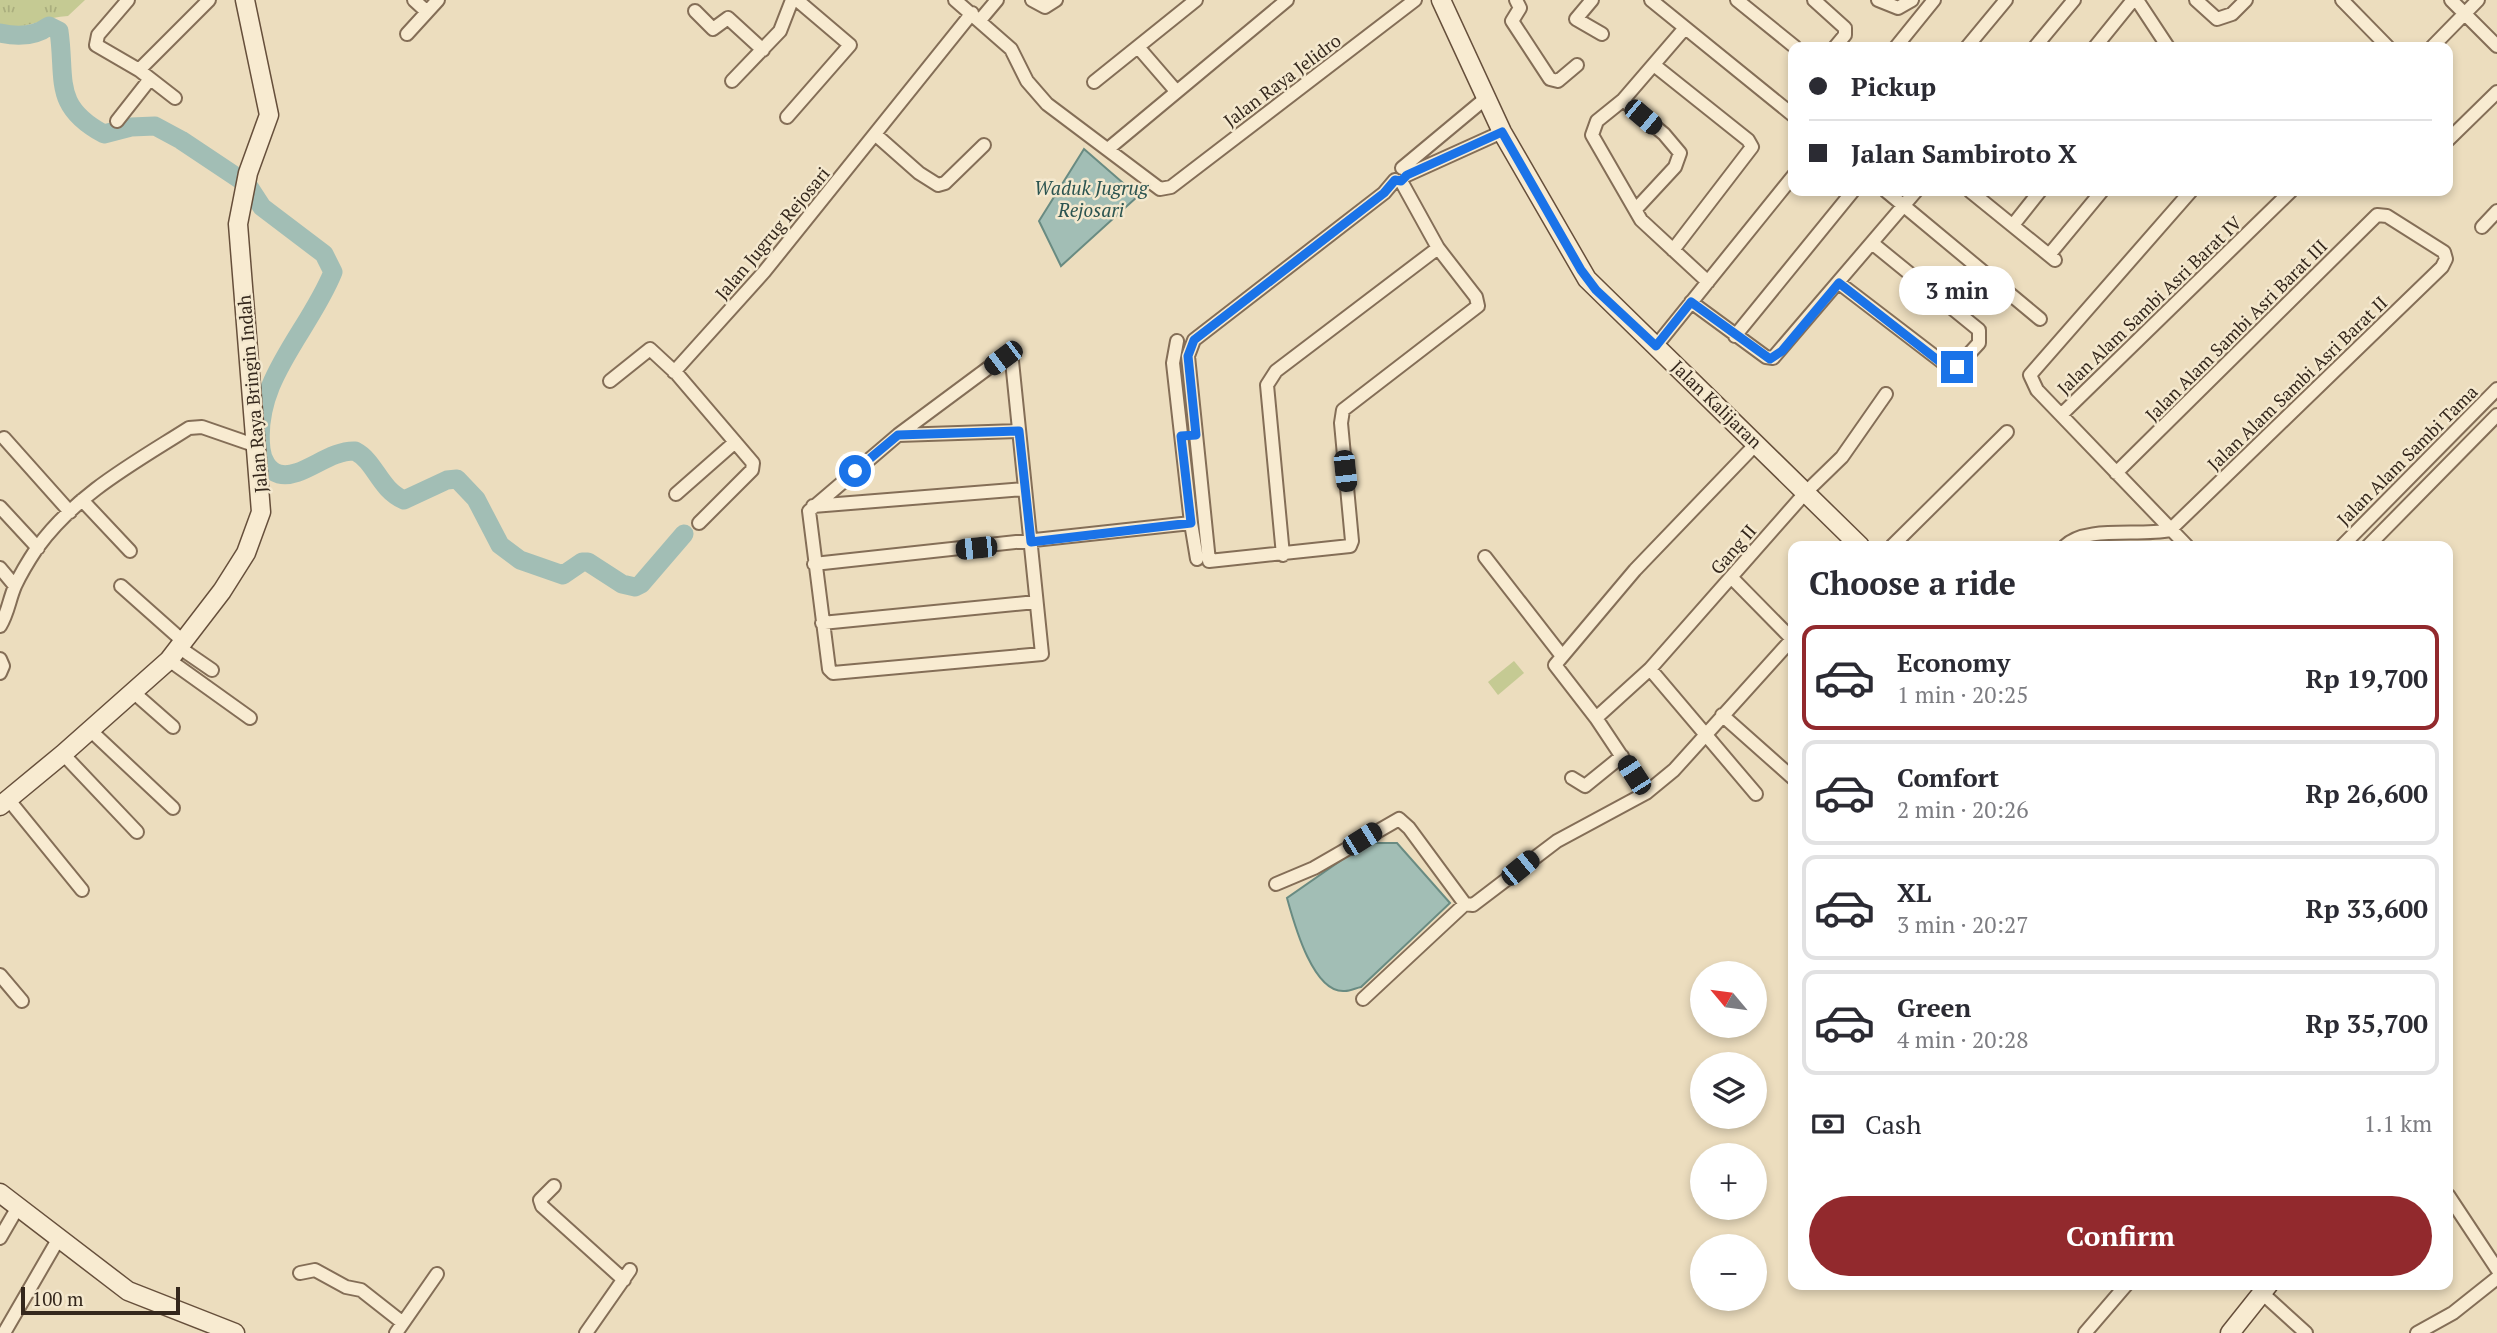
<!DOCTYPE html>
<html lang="en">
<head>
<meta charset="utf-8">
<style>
	:root { --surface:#fff; --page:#f7f7f7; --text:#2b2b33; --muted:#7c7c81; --line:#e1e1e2; --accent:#92292d }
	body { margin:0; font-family:"PT Serif",serif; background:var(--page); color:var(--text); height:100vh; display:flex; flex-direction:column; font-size:26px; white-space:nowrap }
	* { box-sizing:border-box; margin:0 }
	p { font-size:23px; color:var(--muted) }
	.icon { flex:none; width:38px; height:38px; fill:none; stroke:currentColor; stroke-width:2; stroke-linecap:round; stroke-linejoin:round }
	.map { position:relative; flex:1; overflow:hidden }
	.details { position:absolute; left:1788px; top:541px; width:665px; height:749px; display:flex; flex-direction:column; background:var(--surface); border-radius:14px; box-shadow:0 4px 10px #0003 }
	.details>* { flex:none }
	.hud { position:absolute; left:1788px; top:42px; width:665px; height:154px; border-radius:14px; box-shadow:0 4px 10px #0003; display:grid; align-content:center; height:154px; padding:0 21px; background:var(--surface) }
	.needle { width:46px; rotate:299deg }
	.fabs { position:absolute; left:1690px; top:961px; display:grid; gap:14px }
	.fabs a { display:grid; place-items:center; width:77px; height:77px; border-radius:50%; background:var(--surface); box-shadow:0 4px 10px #0003; font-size:35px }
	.scale { position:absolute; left:21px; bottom:18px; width:159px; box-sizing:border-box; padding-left:7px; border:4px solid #34271c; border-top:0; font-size:19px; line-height:24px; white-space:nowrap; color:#34271c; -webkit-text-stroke:5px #f4e8ce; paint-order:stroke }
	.end { position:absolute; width:32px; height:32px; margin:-16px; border:9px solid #1a73e8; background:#fff; box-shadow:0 0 0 4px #fff }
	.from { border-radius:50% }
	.bubble { position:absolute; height:49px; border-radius:24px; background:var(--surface); box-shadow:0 4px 10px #0003; font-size:23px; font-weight:800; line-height:49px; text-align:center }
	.car { position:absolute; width:21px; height:42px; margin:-21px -10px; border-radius:9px; box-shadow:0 0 5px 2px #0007; background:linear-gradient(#222 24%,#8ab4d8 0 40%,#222 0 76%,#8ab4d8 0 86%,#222 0) }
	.hud b { display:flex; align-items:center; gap:24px; height:66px; font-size:26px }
	.hud b+b { border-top:2px solid var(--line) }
	.hud i { width:18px; height:18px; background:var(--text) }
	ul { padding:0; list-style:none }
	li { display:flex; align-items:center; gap:21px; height:105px; margin:0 14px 10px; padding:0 7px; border:4px solid var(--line); border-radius:14px }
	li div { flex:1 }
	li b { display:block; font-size:26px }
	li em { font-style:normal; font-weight:800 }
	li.active { border-color:var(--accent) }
	li>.icon { width:63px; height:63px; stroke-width:1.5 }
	h2 { padding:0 21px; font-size:32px; line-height:84px }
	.pay { display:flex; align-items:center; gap:18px; height:77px; padding:0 21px; font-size:26px }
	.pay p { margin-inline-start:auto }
	.action { display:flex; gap:14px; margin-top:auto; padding:14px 21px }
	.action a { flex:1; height:80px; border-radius:42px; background:var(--accent); color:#fff; font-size:28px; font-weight:800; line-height:80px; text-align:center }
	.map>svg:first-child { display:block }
</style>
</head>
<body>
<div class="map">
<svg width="2497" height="1333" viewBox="0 0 2497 1333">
	<defs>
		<pattern id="grass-tufts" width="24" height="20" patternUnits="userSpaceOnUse" patternTransform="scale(1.75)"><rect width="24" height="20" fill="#c5ca93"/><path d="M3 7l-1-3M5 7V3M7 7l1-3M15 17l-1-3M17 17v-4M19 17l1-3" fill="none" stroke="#aaae7e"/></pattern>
	</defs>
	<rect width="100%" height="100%" fill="#ecddbe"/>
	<!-- grass -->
	<path fill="url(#grass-tufts)" d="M0,0H85L68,16C43,17 26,31 0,26Z"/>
	<!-- pitch -->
	<path fill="#c5ca93" d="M1514,661L1524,673L1498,695L1488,682Z"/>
	<!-- water -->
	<path fill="#a2beb5" stroke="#698b82" stroke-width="2" d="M1084,149L1138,196L1061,266L1039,221Z
		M1366,843H1397L1450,903L1361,987C1356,988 1350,991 1345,991C1313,994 1294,923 1287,898Z"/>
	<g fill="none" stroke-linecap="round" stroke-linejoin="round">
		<!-- river -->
		<path stroke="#a2beb5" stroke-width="19" d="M0,33C17,37 34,37 49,26L59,31C66,80 52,106 104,134L131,127L155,126L181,140L247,184L262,207L324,254L333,272C309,332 253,380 261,449C262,459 268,471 279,474C301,480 328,450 355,451C376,462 379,489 404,500L447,480L457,479L476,499L500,545L520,560L563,575L582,562H588L622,584L635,587L641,584L684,534"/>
		<defs>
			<path id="street" d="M128,0L98,35L96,45L139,70L175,98
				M414,0L426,11
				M955,0L1011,49L1027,81L1047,104L1160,189L1171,187L1415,0
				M1032,0L1045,7L1056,0
				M1516,0L1520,8L1512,21L1550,79L1558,81L1577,65
				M1592,0L1576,19L1602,34
				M1651,0L1794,116
				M1737,0L1795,47
				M1814,0L1845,28V35L1835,47
				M1878,0L1898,8L1912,0
				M2137,0L2168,47
				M2196,0L2217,19L2232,14L2246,0
				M2342,0L2388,47
				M2451,0L2497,46
				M695,11L713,29L728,18L763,50
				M981,19L997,0
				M1685,28L1623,100L1597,121L1592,135L1641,220L1708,282
				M407,34L438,0
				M1138,47L1176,91
				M1896,47L1934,0
				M1967,47L2006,0
				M2035,47L2074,0
				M2095,47L2133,0
				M2432,47L2478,0
				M1654,65L1748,140L1752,147L1673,250
				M139,70L209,0
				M732,81L780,31L792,0
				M1094,82L1196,0
				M1623,100L1664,134L1680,153L1675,167L1636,209
				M787,117L850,45L797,0
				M117,121L150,79
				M876,135L919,173L938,185L945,183L984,145
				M2448,140L2497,92
				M1108,149L1287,0
				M1402,168L1486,98
				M1407,175L1502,132
				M1395,180L1384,193L1194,340L1188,356L1209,561L1350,546L1352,541L1341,423L1343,410L1478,306L1476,297L1438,248L1401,181
				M1886,191L2040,319
				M1970,191L2055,260
				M2013,225L2040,191
				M2482,227L2497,211
				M2049,255L2102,191
				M1839,283L1950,368L1957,367L1979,343V330L1872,243
				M1691,302L1766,357L1773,358L1916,191
				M1735,336L1853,191
				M1656,346L1794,175
				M1003,357L1012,361L1042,654L833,673L829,669L809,511L898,435Z
				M674,372L764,272L972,13
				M610,381L650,349L677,374L753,463L752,470L699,523
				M2061,415L2291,191
				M898,435L1019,431
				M4,438L70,512
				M676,494L734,443
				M82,500L130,551
				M813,506L1025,489
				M0,507L38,548
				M1191,523L1197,559
				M1892,546L2007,432
				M2065,546C2086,525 2140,537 2170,530L2442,267L2446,259L2444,252L2387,216L2377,215L2116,473
				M2187,546L2037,390L2030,375L2191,191
				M2342,546L2497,389
				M2368,546L2497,415
				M1283,555L1267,385L1276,371L1438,248
				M1485,557L1562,656
				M814,564L1191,523L1173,363L1177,341
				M0,568L15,586
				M1732,578L1792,639
				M121,586L184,642
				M822,623L1036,602
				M0,626C8,613 9,600 15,586C21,573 29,560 37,548C76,494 134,463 189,428L202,427L254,445
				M180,648L212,670
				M0,659L3,666L0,673
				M169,660L250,718
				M1650,669L1756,794
				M132,691L173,727
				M1722,715L1794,779
				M1596,718L1650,669L1806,492L1842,457L1886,394
				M90,730L173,808
				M63,754L137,832
				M1572,778L1585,786L1622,756
				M1646,793L1596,718L1555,665L1635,570L1757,443
				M8,799L82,890
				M1276,884L1314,868L1399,819L1409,828L1465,904L1473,905L1557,841L1646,793L1674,770L1794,637
				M0,975L22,1001
				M1363,999L1465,904
				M554,1186L540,1200L542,1206L624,1280
				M2448,1195L2497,1269
				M0,1238L18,1207
				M300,1273L315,1270L346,1287L361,1290L403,1323
				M2262,1293L2306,1333
				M4,1333L59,1238
				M396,1333L437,1274
				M586,1333L630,1270
				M2085,1333L2127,1284
				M2417,1333L2453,1313L2497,1278"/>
			<path id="secondary" d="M1441,0L1502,132L1587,279L1860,546
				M0,806L63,754L169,660L222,591L246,553L261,512L238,224L248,173L269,115L245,0
				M0,1193L128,1291L235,1333
				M2230,1333L2269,1284"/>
		</defs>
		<!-- street casing -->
		<use href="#street" stroke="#846e57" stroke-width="16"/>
		<!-- secondary casing -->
		<use href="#secondary" stroke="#664f3b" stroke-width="21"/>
		<!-- street -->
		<use href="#street" stroke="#f8ebd1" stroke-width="12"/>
		<!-- secondary -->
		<use href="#secondary" stroke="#f8ebd1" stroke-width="18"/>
	</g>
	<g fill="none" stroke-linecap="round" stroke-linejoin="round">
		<!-- route -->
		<path stroke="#1a73e8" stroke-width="9" d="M855,471L898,435L1019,431L1031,542L1191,523L1181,436L1196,435L1188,356L1194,340L1384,193L1395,180L1401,181L1407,175L1502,132L1581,270L1596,290L1656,346L1691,302L1770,359L1782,351L1839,283L1944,365L1957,367"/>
	</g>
	<g text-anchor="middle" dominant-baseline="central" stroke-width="5" stroke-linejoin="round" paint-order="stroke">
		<!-- street labels -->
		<g font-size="18" fill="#34271c" stroke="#f4e8ce">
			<text transform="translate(1282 80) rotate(-37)">Jalan Raya Jelidro</text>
			<text transform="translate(772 233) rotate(-50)">Jalan Jugrug Rejosari</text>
			<text transform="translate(2149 305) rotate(-44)">Jalan Alam Sambi Asri Barat IV</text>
			<text transform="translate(2236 330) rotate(-45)">Jalan Alam Sambi Asri Barat III</text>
			<text transform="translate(2297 383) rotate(-44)">Jalan Alam Sambi Asri Barat II</text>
			<text transform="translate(252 394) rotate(-95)">Jalan Raya Bringin Indah</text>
			<text transform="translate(1717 404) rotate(44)">Jalan Kalijaran</text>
			<text transform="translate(2407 455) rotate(-45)">Jalan Alam Sambi Tama</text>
			<text transform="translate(1733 549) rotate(-49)">Gang II</text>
		</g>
		<!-- water labels -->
		<g font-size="19" font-style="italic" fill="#2b5450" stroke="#f4e8ce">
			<text x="1091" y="187">Waduk Jugrug<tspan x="1091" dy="22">Rejosari</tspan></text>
		</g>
	</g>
</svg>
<div class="fabs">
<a><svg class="needle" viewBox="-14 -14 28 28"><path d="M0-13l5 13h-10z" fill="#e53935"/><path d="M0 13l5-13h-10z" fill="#7c7c81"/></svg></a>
<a><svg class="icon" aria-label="layers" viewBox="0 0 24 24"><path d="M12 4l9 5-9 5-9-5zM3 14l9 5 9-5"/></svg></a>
<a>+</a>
<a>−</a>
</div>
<div class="scale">100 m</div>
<i class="end from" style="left:855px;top:471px"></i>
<i class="end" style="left:1957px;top:367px"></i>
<div class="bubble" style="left:1899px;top:266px;width:116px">3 min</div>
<i class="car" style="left:1643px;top:117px;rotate:130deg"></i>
<i class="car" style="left:1003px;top:358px;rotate:233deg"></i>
<i class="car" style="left:1345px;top:471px;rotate:174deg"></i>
<i class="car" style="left:976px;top:548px;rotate:264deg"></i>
<i class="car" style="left:1634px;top:775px;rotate:327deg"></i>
<i class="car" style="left:1362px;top:839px;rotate:58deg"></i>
<i class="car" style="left:1520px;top:868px;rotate:51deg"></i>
<div class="hud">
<b><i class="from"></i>Pickup</b>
<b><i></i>Jalan Sambiroto X</b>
</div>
<section class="details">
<h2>Choose a ride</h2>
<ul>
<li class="active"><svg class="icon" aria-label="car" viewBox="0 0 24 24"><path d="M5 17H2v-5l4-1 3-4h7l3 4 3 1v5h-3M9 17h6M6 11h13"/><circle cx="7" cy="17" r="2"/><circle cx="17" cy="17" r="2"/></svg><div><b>Economy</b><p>1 min · 20:25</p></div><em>Rp 19,700</em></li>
<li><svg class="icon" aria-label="car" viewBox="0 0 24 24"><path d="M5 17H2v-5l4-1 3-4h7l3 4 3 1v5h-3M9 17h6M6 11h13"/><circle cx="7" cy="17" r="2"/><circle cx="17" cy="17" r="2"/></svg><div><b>Comfort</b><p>2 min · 20:26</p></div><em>Rp 26,600</em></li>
<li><svg class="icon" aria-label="car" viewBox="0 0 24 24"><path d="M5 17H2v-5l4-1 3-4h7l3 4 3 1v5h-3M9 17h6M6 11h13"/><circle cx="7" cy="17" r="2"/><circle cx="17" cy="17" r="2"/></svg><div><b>XL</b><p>3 min · 20:27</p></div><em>Rp 33,600</em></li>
<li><svg class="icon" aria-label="car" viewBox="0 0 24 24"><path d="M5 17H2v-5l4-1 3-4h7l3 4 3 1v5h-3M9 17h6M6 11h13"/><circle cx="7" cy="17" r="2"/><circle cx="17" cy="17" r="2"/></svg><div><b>Green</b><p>4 min · 20:28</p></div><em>Rp 35,700</em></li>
</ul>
<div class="pay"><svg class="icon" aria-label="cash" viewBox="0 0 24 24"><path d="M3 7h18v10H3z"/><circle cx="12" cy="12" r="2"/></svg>Cash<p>1.1 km</p></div>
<div class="action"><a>Confirm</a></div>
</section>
</div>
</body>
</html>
